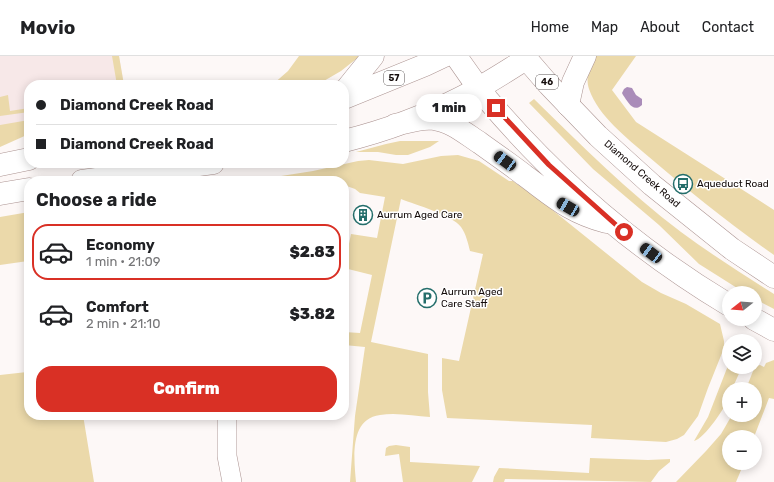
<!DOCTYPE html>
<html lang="en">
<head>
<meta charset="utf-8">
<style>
	:root { --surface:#fff; --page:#f2f2f2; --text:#202124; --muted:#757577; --line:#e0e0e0; --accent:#d93025 }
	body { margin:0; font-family:Rubik,sans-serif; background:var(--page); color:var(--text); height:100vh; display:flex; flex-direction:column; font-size:15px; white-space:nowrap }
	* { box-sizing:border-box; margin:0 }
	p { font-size:13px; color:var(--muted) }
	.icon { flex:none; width:22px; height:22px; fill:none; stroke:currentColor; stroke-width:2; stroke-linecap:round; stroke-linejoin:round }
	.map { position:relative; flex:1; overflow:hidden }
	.sheet { position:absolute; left:24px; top:120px; width:325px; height:244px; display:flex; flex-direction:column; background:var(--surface); border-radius:16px; box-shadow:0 2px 10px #0003 }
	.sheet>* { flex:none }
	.banner { position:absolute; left:24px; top:24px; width:325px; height:88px; border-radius:16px; box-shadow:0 2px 10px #0003; display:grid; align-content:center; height:88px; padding:0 12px; background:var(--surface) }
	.needle { width:26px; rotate:253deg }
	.tools { position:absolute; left:722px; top:230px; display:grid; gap:8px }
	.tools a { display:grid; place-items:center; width:40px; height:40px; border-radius:50%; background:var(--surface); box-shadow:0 2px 10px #0003; font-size:20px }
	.end { position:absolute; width:18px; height:18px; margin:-9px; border:5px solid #d93025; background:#fff; box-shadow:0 0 0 2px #fff }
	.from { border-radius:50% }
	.bubble { position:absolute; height:28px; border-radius:14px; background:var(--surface); box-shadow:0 2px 10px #0003; font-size:13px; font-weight:800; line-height:28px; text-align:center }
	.car { position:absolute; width:12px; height:24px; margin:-12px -6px; border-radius:5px; box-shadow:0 0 3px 1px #0007; background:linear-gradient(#222 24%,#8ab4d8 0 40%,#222 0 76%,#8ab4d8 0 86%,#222 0) }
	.banner b { display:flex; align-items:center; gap:14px; height:38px; font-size:15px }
	.banner b+b { border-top:1px solid var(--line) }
	.banner i { width:10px; height:10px; background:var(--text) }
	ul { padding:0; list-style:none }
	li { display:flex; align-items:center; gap:12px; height:56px; margin:0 8px 6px; padding:0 4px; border:2px solid transparent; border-radius:16px }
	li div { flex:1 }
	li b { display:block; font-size:15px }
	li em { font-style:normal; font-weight:800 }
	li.current { border-color:var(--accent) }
	li>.icon { width:36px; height:36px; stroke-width:1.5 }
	h2 { padding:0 12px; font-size:18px; line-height:48px }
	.cta { display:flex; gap:8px; margin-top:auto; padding:8px 12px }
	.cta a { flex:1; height:46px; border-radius:16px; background:var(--accent); color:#fff; font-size:16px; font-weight:800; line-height:46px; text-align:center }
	header { display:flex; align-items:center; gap:24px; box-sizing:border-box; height:56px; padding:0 20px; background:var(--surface); border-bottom:1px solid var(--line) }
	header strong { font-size:19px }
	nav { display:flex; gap:22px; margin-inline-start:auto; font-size:14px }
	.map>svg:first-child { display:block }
</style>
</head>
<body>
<header>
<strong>Movio</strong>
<nav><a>Home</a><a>Map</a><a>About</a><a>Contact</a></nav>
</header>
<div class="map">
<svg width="774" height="426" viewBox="0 0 774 426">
	<rect width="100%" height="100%" fill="#fdf8f7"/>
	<!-- built -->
	<path fill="#f7e8e8" d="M0,0H119L124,29H29V75L0,79Z"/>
	<!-- green -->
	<path fill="#ebd9aa" d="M112,0H119L124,29H117Z
		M299,0H360L341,15L317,29H272L288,15Z
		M593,0H636L612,34L636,66L774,154V199C730,168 689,135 649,101C626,81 599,61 589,33C585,21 590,11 593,0Z
		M8,39L10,55L29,52V56L0,60V41Z
		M534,43C581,89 628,136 681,176C711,198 742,218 774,238V253L755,243V237H745L699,208L659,169L593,113L529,47Z
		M29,64V78L0,91V69Z
		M400,85H439L430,91L408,99H396L378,96H356L386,88Z
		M458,99L479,105L509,125H513L517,128L540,144L642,226L661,237L686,248L720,268L724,285V292L708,332L698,360L684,379L677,383L666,386L591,382L592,369L447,362L442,334V302L459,305L483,198L470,195C468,187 466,178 461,171C452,159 416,149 401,143L371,286L428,298V336L430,361C414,360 396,356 380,359C349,363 354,403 356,426H350L355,360L365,291L344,289V276L360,277L372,219L344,212L351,178L377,182L385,141L360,137L355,133L344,129V125H249L313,115L358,105L369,104L403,108L441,100Z
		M29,156V212L28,205L0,209V161Z
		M774,304V343L769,342L754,381H729V407H744L736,426H676L706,395L721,378L732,359H755V333H746L755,310L760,309L764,311L766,307Z
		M729,307V311H742L732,333H729C729,335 729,337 729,340C727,350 704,383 694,385L708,361Z
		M27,316L29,329V359H83L94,426H0V319Z
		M396,389L410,391V406L480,410L472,426H403L399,398L385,400L386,392L389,390Z
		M590,402L648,404L670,403V406L659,415L651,426L505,423L504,426H493L494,421L499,412L589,417Z"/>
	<!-- water -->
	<path fill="#aa8cb9" d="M627,31L632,32L636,39L642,43V49C633,57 628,46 623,39L622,37L624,33Z"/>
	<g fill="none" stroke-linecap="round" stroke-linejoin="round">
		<defs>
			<path id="street" d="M227,359V400L232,426"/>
			<path id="secondary" d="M568,49L573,26L585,0"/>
			<path id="primary" d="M456,0C466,15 477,30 488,44C556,124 639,195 729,249
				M524,0L549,29L598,80L652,129L732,193L774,221
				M344,36L373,0
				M344,42L425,9L444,0
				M395,69C408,66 421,61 434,63C451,65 466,78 480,87C495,98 510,108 524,119C554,141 569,156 606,166
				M344,85C384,75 425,60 462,41C484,30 505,16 526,3
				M0,109L29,103
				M82,125L213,107
				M0,138L29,133
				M754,263L774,274"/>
		</defs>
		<!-- street casing -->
		<use href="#street" stroke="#ac9492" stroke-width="20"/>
		<!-- secondary casing -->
		<use href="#secondary" stroke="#ac9492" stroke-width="23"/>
		<!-- primary casing -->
		<use href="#primary" stroke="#ac9492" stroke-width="23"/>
		<!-- street -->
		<use href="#street" stroke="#fff" stroke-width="19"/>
		<!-- secondary -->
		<use href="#secondary" stroke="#fff" stroke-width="22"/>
		<!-- primary -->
		<use href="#primary" stroke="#fff" stroke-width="22"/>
	</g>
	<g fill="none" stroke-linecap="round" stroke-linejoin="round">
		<!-- route -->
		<path stroke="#d93025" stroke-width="5" d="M496,52L549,109L624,176"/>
	</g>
	<!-- icons -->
	<defs>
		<symbol id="bus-ring" viewBox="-11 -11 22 22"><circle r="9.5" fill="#fff" stroke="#246e6b" stroke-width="1.5"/><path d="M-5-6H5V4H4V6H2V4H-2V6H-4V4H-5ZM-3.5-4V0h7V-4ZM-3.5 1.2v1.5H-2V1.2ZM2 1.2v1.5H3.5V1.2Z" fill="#246e6b"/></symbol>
		<symbol id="building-ring" viewBox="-11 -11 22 22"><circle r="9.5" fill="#fff" stroke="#246e6b" stroke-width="1.5"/><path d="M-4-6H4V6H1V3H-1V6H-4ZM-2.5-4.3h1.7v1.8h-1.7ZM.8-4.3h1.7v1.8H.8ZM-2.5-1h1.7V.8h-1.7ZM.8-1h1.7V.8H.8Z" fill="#246e6b"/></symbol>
		<symbol id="parking-ring" viewBox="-11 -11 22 22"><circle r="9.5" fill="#fff" stroke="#246e6b" stroke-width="1.5"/><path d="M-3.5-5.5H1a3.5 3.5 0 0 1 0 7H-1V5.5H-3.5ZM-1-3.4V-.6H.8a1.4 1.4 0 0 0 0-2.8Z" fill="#246e6b"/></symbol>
	</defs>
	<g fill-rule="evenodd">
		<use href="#bus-ring" x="672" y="117" width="22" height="22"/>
		<use href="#building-ring" x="352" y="148" width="22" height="22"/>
		<use href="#parking-ring" x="416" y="231" width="22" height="22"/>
	</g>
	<g text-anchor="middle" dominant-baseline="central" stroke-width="3" stroke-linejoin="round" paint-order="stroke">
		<!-- shield labels -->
		<g fill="#fff" stroke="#5a5554" stroke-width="1">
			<rect x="384" y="15" width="20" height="14" rx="3"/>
			<rect x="536" y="19" width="22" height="14" rx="3"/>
		</g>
		<g font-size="9" font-weight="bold" fill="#140c0b">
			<text x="394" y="22">57</text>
			<text x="547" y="26">46</text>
		</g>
		<!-- street labels -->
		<g font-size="10" fill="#140c0b" stroke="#fff">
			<text transform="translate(642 118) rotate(41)">Diamond Creek Road</text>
		</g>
		<!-- poi labels -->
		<g font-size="10" fill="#140c0b" stroke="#fff" text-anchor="start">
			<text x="697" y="128">Aqueduct Road</text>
			<text x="377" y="159">Aurrum Aged Care</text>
			<text x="441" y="236">Aurrum Aged<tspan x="441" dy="12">Care Staff</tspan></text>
		</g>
	</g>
</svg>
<div class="tools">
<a><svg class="needle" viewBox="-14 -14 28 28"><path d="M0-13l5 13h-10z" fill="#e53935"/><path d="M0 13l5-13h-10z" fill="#757577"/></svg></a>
<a><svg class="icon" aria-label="layers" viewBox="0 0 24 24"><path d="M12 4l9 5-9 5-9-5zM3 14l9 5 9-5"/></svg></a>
<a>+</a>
<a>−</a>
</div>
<i class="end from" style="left:624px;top:176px"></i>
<i class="end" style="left:496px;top:52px"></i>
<div class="bubble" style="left:416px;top:38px;width:66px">1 min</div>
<i class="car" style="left:505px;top:105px;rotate:306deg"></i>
<i class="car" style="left:568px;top:151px;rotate:300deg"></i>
<i class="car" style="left:651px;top:197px;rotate:307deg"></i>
<div class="banner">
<b><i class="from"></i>Diamond Creek Road</b>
<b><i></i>Diamond Creek Road</b>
</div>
<section class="sheet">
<h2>Choose a ride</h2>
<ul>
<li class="current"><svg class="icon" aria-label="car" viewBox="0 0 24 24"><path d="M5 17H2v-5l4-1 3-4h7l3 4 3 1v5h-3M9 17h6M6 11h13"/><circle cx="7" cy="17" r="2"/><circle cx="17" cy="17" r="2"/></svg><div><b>Economy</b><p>1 min · 21:09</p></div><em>$2.83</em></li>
<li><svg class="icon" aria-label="car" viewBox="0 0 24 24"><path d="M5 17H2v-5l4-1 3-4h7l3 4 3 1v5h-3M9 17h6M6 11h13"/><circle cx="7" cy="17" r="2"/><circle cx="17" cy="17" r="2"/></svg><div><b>Comfort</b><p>2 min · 21:10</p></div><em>$3.82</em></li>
</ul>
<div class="cta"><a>Confirm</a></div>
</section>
</div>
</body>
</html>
